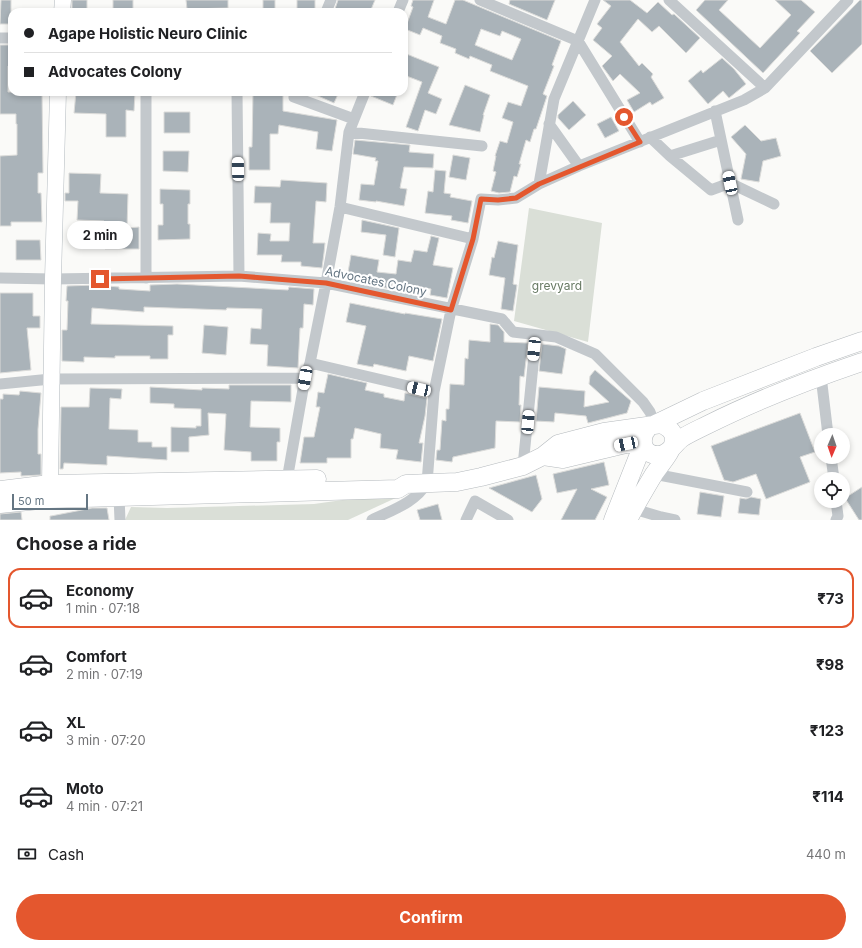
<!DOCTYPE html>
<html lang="en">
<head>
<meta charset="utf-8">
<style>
	:root { --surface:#fff; --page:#f6f6f6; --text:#202124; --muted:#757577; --line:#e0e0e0; --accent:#e4572e }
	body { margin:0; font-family:Inter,sans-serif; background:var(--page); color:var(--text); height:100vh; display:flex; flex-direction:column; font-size:15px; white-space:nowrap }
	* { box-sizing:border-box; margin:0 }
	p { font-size:13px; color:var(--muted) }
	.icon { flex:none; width:22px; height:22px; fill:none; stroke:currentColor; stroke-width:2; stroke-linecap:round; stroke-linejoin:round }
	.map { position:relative; height:520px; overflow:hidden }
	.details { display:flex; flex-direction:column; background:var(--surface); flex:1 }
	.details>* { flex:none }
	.guide { position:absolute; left:8px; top:8px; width:400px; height:88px; border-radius:12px; box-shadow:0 2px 6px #0003; display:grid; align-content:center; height:88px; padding:0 16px; background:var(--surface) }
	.needle { width:26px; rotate:182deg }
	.fabs { position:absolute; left:814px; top:428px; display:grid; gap:8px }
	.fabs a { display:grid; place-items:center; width:36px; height:36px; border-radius:50%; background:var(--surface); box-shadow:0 2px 6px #0003; font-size:20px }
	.scale { position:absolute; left:12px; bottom:10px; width:76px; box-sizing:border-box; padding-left:4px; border:2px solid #657683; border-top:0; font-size:11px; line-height:14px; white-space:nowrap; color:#657683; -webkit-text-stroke:3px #fff; paint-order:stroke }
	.end { position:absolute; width:18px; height:18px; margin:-9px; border:5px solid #e4572e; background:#fff; box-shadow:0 0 0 2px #fff }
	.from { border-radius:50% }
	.bubble { position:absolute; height:28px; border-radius:14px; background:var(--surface); box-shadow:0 2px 6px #0003; font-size:13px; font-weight:700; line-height:28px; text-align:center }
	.car { position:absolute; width:12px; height:24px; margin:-12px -6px; border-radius:5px; box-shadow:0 0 3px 1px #0007; background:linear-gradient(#fff 24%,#345 0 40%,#fff 0 76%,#345 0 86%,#fff 0) }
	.guide b { display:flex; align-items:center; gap:14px; height:38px; font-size:15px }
	.guide b+b { border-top:1px solid var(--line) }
	.guide i { width:10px; height:10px; background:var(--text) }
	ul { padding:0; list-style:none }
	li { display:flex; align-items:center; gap:12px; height:60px; margin:0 8px 6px; padding:0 8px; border:2px solid transparent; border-radius:12px }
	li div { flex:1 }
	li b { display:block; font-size:15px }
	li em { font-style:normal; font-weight:700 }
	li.active { border-color:var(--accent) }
	li>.icon { width:36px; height:36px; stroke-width:1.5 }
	h2 { padding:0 16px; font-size:18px; line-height:48px }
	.pay { display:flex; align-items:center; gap:10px; height:44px; padding:0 16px; font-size:15px }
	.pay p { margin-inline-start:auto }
	.action { display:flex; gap:8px; margin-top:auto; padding:8px 16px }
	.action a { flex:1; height:46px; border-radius:24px; background:var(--accent); color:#fff; font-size:16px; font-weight:700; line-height:46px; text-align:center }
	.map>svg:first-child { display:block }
</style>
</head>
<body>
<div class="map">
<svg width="862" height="520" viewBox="0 0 862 520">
	<rect width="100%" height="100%" fill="#fafaf8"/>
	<!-- green -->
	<path fill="#dadfd7" d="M529,208L602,223L588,342L514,321Z
		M399,492L400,496L348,520H125L131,507L167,508L314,504Z"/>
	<!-- building -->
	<path fill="#aab3b9" stroke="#dcdcda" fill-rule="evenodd" d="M1,0H11V24H0Z
		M72,0H87V12H72Z
		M113,0H133V12H113Z
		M186,0H228V8L187,9Z
		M263,0H275V12H263Z
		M297,0H315V12H297Z
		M338,0H375L370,12H334Z
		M413,0H434L428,17L446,24L455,0H463L561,41L552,65L554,66L543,94L547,96L536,129H534L530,142L526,140L519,164H521L517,177L514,176L510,192L499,193L491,191L496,172L493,171L496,156H495L500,141L507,143L513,122L502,118L508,102L521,106L528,86L490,71L492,65L470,56L469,59L455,53L456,49L440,43L442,36L423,28L420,35L405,29L413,7L411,6ZM481,29L500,36L502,31L521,39L512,60L475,45Z
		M510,0H555L547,20L509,4Z
		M603,0H630L647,13L658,2L672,15L674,14L700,38L686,53L659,26L652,32L638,19L620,42L639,66L642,63L653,74L651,77L664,98L652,105L650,102L634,112L627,100L640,93L620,74L613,81L602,66L612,56L593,40L602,28L597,24L611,6Z
		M705,0H728L719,10L760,48L791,15L775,0H801L815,12L797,31L800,33L763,73L696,10Z
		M860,0H862V44L832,73L810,51Z
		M0,45H12V66H8V92H42L43,173H38V193H41L42,222H11V226H0V156L17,155V124H16V114H0Z
		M404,53L439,67L428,93L442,99L436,114L425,110L418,131L406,127L422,82L404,75Z
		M722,58L734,69L746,84L729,98L723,91L708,104L688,81L701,70L703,73Z
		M465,85L490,95L483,115H484L480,132L449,125Z
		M76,92H135L134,111L126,110V137H106V114L74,113Z
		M253,92H283V111L337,120L332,151L316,149L318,132L279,125L278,134H270V170H249V147H252Z
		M309,92H339L334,103Z
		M372,92H398L393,105L371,96Z
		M573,101L586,115L569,130L558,118V115Z
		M164,112H190V133H164Z
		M611,117L619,131L605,138L597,124Z
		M745,125L761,141L776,138L781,156L763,161L759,182L741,179L746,154L731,137Z
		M355,140L410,145L409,152L434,154L433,168L404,167L400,188L407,189L404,206L376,201V202L359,200L361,184L374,185L378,161H375L376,158L353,154Z
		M163,151H189L188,172L163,171Z
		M453,155L470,158L466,180L449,177Z
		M435,170L446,171L444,193L451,194L450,197L472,201L468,223L451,220L452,216L425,213L428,191L433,192Z
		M69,173L101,174L100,193L128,194L127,228L139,227V249H105L104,221L77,220L78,201H65V193H69Z
		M281,180L327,183L326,202L316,201L313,243H325L324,253L322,268L301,266V262H281L282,255H257L258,233L271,234L270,241H289L290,223H270L271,203H254L255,186L280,187Z
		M160,189L190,190V204H188V224H190V239L158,240V225H163V204H160Z
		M362,220L399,228L395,257L383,255L386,235L361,232Z
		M431,236L439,238L433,265L453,268L447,298L430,295L431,289L392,283V289L386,288L379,287V284L347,278L351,255L379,260L377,272L396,274L398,260L411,262L414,250L427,252Z
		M16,240H40L41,260H16Z
		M498,241L518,245L513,284L517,285L513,311L501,309L505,278L489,275L492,257L494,258Z
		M177,284L288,290L289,287L314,289L313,305L304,304L303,328H300L298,368L267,366L268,345L250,344L251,328L261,329L262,309L227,308L226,310L144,307V312L92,308L91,324L173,326V335H168V359H150V356H115V358L84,357V362L62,361V330H67L68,301H66L67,286L96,285L119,287V289L150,291V285Z
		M0,293H33V316H40V328H27L31,370L0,373Z
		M350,303L405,314V313L442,319L433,361L409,356L406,371L374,364L373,367L357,364L366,326L346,322Z
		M490,324L498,325L504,332V342L528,343L524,377L520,376L519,405H521L520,422L496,421L495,448L453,457L452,462L436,460L437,450H440L442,420L446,421V409H449L450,384L464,385L465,358L468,359L469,340L490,342Z
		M204,325L228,327L226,355L202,353Z
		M542,344L559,346L566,349L562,374L539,371Z
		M595,370L631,401L627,413L588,423L586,416L555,413L554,422L536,421L539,387L585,391L584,407L609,402L589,384L590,376Z
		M328,374L367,383L365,390L384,394V397L404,401L405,393L427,398L425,416L419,443H423L421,462L396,459L398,450L380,448L381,434L355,428L353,439H351V458H327V463H300L304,437H314L320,407H316L318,392L324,393Z
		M229,385H291V402L251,401L250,427L280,428V442H277V461H251V452L224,450L226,414L208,413L209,435L189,437V452H171V427L196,428V426H201V409L174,408V404L150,403V387L202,390V388L229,389Z
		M90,388L122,389L121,399L110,398L109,429L138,430V442H152V447H167V460L107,456V465L64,463L63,469H60L61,407H89Z
		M20,391L41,393L38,429V454H41V475L21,476V472L0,473V399H3V394L19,395Z
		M800,413L815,452L800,457L810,482L766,499L756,474L733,482L724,480L711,446Z
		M604,462L609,485L591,489L607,497L595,520H561L577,489L557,493L553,474Z
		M536,475L542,499L532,512L489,488Z
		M862,487V520H859L845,498Z
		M700,492L724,496L721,517L697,514Z
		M751,497L761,499L759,515L738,513L740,498L746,499Z
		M438,504L442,520H420L417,510Z
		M92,508H107L109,520H50V516H51Z
		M21,512L22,520H0V514Z"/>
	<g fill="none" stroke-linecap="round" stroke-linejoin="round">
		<defs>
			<path id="secondary" d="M62,12L63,0
				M50,484L53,279L58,92"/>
			<path id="primary" d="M862,341L816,357L703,401L649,427C639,437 641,455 658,455C669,455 674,444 682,438C690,433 699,429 707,425C757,400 809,380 862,362
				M543,456L563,459L626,444H643
				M0,490L50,484L317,479
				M0,504L49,499L398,489L406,484L457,482L481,477L523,466L543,456L558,444L604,432L661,424C668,427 674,431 674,439C674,450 660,465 654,474C645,489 636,504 628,520
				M613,520L643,444"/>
		</defs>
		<!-- secondary casing -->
		<use href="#secondary" stroke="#b3babf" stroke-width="17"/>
		<!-- primary casing -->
		<use href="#primary" stroke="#b5babe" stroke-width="19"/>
		<!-- street -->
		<path stroke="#c3c8cc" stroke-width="11" d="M480,0L578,41L640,142
			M669,0L765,88
			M326,12L331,0
			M398,12L403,0
			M0,38H12
			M237,92L239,276
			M295,92L294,97L354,119
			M715,111L738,220
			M549,124L579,166
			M349,132L482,146
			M650,137L670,156L711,190L730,183L774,204
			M670,156L721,140
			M539,184L554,99L595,0
			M340,207L473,239
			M0,278L53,279L239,276L326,283L502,319L513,332L556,337L595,354L643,402L650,412L655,424
			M146,278V92
			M310,363L434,392
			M821,376L828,435
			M0,384L51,379L305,378
			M831,457L834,479
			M523,466L536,335
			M654,474L747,492
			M287,480L305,378L310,363L326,283L340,207L349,132L365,92
			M119,497L120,520
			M634,509L661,517L675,520
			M372,520C392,510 415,503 427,483L434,392L451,310L473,239L481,199L498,200L516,198L539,184L579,166L744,100L765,88L848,0
			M466,520L475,501L508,520
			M836,520L838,516L836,501"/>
		<!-- secondary -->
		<use href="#secondary" stroke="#fff" stroke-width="16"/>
		<!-- primary -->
		<use href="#primary" stroke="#fff" stroke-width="18"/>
	</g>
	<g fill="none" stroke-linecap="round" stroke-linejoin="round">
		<!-- route -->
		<path stroke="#e4572e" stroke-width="5" d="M100,279L239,276L326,283L451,310L473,239L481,199L498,200L516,198L539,184L640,142L624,117"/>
	</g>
	<g text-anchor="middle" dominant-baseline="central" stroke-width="4" stroke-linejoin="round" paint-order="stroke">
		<!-- street labels -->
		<g font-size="12" fill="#657683" stroke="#fff">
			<text transform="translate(376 281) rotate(12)">Advocates Colony</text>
		</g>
		<!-- park labels -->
		<g font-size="12" fill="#687a64" stroke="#fff">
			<text x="557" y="285">grevyard</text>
		</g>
	</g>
</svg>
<div class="fabs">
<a><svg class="needle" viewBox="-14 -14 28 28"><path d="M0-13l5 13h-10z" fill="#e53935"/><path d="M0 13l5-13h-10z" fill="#757577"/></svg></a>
<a><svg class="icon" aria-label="locate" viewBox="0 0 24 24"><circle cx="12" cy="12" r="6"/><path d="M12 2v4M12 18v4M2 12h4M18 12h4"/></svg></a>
</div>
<div class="scale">50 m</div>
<i class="end from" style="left:624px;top:117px"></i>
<i class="end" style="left:100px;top:279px"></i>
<div class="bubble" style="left:67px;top:221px;width:66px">2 min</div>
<i class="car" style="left:238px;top:169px;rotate:359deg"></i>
<i class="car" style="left:730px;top:183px;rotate:348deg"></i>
<i class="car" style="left:534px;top:349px;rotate:186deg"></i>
<i class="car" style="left:305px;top:378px;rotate:190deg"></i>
<i class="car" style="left:419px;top:389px;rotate:283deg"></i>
<i class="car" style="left:528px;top:422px;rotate:5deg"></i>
<i class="car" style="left:626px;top:444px;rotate:258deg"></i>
<div class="guide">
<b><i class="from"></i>Agape Holistic Neuro Clinic</b>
<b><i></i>Advocates Colony</b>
</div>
</div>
<section class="details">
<h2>Choose a ride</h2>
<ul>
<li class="active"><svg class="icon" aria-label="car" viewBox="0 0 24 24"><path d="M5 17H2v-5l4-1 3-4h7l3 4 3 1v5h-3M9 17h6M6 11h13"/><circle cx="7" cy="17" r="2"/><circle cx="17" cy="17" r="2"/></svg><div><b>Economy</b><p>1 min · 07:18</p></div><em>₹73</em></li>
<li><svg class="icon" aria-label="car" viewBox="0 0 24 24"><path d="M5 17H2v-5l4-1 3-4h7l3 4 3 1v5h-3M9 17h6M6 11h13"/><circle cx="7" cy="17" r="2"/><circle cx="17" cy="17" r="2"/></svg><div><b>Comfort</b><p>2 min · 07:19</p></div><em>₹98</em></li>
<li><svg class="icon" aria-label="car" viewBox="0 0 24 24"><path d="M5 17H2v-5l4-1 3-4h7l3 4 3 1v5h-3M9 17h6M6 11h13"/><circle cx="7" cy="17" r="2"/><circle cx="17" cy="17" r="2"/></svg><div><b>XL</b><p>3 min · 07:20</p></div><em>₹123</em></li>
<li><svg class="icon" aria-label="car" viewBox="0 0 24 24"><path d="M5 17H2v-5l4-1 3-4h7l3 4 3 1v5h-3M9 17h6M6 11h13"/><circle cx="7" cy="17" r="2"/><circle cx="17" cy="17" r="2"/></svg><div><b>Moto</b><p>4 min · 07:21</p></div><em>₹114</em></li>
</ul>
<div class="pay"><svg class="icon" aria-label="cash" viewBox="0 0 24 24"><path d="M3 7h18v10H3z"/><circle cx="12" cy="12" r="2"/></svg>Cash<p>440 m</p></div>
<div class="action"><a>Confirm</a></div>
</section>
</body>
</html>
